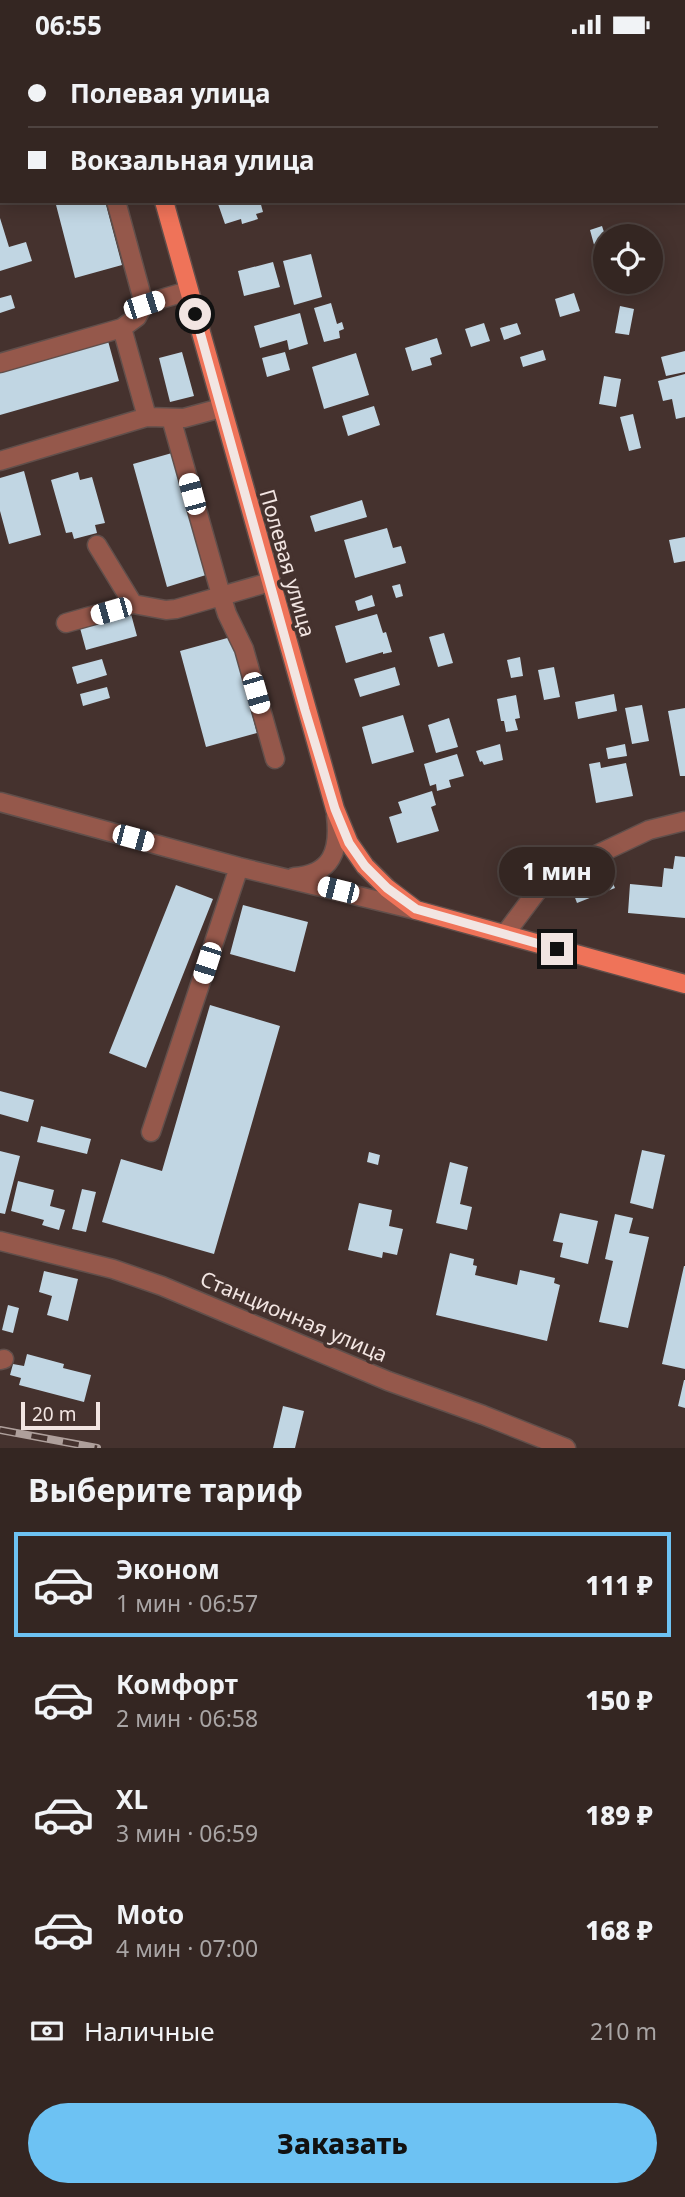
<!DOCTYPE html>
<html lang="ru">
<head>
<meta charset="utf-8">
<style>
	:root { --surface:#342622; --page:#3c2e2a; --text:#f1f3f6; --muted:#a9a5a5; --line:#4e4340; --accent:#6dc2f3 }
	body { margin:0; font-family:"Noto Sans",sans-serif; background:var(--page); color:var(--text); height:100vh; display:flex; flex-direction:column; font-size:26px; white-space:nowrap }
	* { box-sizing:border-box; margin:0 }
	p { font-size:23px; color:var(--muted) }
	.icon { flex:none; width:38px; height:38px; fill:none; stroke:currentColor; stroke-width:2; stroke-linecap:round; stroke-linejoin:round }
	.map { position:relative; height:1399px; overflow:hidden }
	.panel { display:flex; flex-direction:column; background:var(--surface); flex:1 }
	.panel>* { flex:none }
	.guide { position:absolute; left:0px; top:0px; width:686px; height:154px; box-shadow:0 4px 18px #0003,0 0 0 2px var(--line); display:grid; align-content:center; height:154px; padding:0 28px; background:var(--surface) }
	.controls { position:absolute; left:593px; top:175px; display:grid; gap:14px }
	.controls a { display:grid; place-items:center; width:70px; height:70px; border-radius:50%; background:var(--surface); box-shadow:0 4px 18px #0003,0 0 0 2px var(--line); font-size:35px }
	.scale { position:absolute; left:21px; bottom:18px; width:79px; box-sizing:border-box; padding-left:7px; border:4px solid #f2e5e2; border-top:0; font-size:19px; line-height:24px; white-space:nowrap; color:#f2e5e2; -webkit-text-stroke:5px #45322e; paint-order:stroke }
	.end { position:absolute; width:32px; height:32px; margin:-16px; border:9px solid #f2e5e2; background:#111; box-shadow:0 0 0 4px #111 }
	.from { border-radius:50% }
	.bubble { position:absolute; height:49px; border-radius:24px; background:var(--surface); box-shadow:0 4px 18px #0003,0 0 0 2px var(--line); font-size:23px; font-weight:800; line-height:49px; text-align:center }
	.car { position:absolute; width:21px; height:42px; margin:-21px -10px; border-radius:9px; box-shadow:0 0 5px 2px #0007; background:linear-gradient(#fff 24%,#345 0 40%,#fff 0 76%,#345 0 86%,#fff 0) }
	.guide b { display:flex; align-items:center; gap:24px; height:66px; font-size:26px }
	.guide b+b { border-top:2px solid var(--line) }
	.guide i { width:18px; height:18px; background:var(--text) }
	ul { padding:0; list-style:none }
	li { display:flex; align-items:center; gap:21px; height:105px; margin:0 14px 10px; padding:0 14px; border:4px solid transparent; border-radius:0px }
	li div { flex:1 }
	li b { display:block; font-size:26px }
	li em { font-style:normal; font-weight:800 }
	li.active { border-color:var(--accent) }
	li>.icon { width:63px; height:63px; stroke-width:1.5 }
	h2 { padding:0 28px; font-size:32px; line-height:84px }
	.pay { display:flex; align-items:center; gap:18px; height:77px; padding:0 28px; font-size:26px }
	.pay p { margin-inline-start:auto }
	.cta { display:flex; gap:14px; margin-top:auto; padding:14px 28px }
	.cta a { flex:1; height:80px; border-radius:42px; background:var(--accent); color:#111; font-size:28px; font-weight:800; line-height:80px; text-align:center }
	.status { display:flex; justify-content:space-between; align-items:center; height:49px; padding:0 35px; background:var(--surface); direction:ltr }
	.status svg { height:19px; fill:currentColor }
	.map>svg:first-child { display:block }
</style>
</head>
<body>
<div class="status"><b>06:55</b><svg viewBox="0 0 49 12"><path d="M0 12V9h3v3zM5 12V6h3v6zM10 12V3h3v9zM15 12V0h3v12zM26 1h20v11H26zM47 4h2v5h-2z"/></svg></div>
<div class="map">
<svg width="685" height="1399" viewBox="0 0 685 1399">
	<rect width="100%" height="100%" fill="#45322e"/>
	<!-- building -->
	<path fill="#c1d6e3" d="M55,152H105L122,216L75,229Z
		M217,152H260L263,163L256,165L258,170L242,175L241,170L225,175Z
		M0,169L9,198L26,193L32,212L0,222Z
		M602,177L606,189V200L596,203L590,181Z
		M311,205L322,248L294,256L283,212Z
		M273,213L280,238L244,247L238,222Z
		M574,244L580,262L560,268L555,250Z
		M11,246L15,259L0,264V249Z
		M331,254L337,275L342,273L344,280L339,282L340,289L324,293L314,259Z
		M620,257L634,260L629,286L615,284Z
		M300,264L308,295L289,301L287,291L260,299L254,277Z
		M484,274L490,292L471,298L465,280Z
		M517,274L521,285L504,291L500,279Z
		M437,289L442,305L430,309L432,316L412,322L405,299Z
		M108,292L119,332L0,366V323Z
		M543,301L546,311L523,318L520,308Z
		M685,302V323L666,327L661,308Z
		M182,303L194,347L170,353L159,309Z
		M285,303L290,321L267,328L262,309Z
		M356,304L369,346L324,360L312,318Z
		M685,325V368L676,370L672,350L663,352L658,332Z
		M604,327L621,330L616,358L599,355Z
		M374,357L380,376L348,387L342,367Z
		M633,365L641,399L629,402L620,368Z
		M172,404L206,526L167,538L133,415Z
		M24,422L41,486L9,495L0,462V429Z
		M78,423L80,431L92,428L105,474L95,476L97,484L74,490L72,483L66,484L51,431Z
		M362,451L367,468L315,483L310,467Z
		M387,479L393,499L401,497L406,514L355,529L344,491Z
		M685,488V512L674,514L669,491Z
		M400,535L403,547L396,549L392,537Z
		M372,546L375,557L358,562L355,552Z
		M131,565L137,587L86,601L80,579Z
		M377,565L383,584L386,583L392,603L383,605V603L346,614L335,577Z
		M444,584L453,614L438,618L429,588Z
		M231,588L257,684L206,698L180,602Z
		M520,608L523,627L511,629L507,611Z
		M102,610L107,626L77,635L72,618Z
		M395,618L400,636L360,648L354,630Z
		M554,618L560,648L544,651L538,621Z
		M107,638L110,649L83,657L80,645Z
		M614,645L617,662L578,670L575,653Z
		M516,646L520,669L515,670L518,681L506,683L504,672H501L497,650Z
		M642,656L649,692L632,695L625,659Z
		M685,659V727H680L668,662Z
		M403,666L414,703L372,715L362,678Z
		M449,669L458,698L436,704L428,676Z
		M500,695L503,711L484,716L482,712L480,713L476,702Z
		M625,695L627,707L608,710L606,699Z
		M457,705L464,727L449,731L451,738L437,742L436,735L430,737L424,715Z
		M600,713L601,719L626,714L633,747L596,754L589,715Z
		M432,742L436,756L431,758L439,782L397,794L389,768L402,764L398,753Z
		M675,807L685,808V869L628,864L630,835L662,838L664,819L673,820Z
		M608,823L615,839L577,854L571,838Z
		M176,836L213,850L146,1019L109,1004Z
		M243,856L308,873L295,923L230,905Z
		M210,956L280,977L214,1205L102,1173L121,1110L162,1122Z
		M0,1042L34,1051L28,1073L0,1065Z
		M41,1077L91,1090L87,1105L37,1093Z
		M642,1101L665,1106L653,1160L630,1154Z
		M0,1102L20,1107L5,1165L0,1164Z
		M369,1103L380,1106L378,1116L367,1113Z
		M450,1113L468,1118L460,1155L472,1158L467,1181L436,1174Z
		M18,1132L54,1141L50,1157L65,1161L59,1181L42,1176L44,1171L11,1162Z
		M82,1140L96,1143L86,1183L72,1180Z
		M359,1154L392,1161L389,1177L403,1180L397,1206L383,1203L382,1209L348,1201Z
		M560,1164L598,1172L588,1215L560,1208L563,1194L553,1192Z
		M615,1165L633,1169L629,1184L649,1188L628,1279L599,1273L613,1212L605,1210Z
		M450,1204L474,1210L473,1216L477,1217L475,1226L517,1236L520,1221L555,1229L554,1234L560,1236L547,1292L436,1266Z
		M684,1217H685V1320L662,1315Z
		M44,1222L78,1230L68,1272L47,1266L52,1247L39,1243Z
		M8,1256L19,1259L13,1284L2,1281Z
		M27,1305L64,1315L63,1319L91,1326L84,1353L19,1336L21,1329L10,1326L13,1315L24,1317Z
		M684,1331H685V1359L678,1357Z
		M283,1357L304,1362L295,1399H273Z"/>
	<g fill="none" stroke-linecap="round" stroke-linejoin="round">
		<defs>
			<path id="minor" d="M116,152L144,255
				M122,279L147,368
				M0,314L122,279L137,268L144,255L188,242
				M171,369L221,546L227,565L244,600L275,710
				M0,412L147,368L184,369L221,359
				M97,496L133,555
				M66,574L133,555L166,561L176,560L270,533
				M0,753L239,818L416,861
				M294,828C332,825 340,802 336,767
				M505,885L538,841L558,824L649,781L685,772
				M151,1083L239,818
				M0,1192L113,1220L162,1237L388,1332L483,1366L566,1399
				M0,1311L4,1310"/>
			<path id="major" d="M123,0L124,2
				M164,152L335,760L349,794L365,817L387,839L416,861L685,935"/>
		</defs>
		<!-- minor casing -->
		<use href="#minor" stroke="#614f4b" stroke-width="21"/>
		<!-- major casing -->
		<use href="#major" stroke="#614f4b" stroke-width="21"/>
		<!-- minor -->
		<use href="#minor" stroke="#95584b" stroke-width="18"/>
		<!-- major -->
		<use href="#major" stroke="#ef7359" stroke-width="18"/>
		<defs>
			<path id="rail" d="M0,1381L97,1399"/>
		</defs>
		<!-- rail casing -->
		<use href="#rail" stroke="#ae9f9b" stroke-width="8"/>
		<!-- rail -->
		<use href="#rail" stroke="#45322e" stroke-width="5" stroke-dasharray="16" stroke-linecap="butt"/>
	</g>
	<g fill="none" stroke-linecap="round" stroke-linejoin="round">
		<!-- route -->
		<path stroke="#f2e5e2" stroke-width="9" d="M195,265L305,661L335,760L349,794L365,817L387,839L416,860L557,900"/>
	</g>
	<g text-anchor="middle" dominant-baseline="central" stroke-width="7" stroke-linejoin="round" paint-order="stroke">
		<!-- street labels -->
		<g font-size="21" fill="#f2e5e2" stroke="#45322e">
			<text transform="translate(288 514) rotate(74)">Полевая улица</text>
			<text transform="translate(294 1267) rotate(23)">Станционная улица</text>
		</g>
	</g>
</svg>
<div class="controls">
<a><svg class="icon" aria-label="locate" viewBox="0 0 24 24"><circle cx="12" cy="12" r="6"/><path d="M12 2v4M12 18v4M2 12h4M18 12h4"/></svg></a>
</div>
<div class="scale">20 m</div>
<i class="end from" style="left:195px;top:265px"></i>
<i class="end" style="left:557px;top:900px"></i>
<div class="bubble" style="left:499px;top:798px;width:116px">1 мин</div>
<i class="car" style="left:144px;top:256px;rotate:72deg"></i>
<i class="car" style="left:192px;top:445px;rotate:345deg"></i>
<i class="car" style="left:111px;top:562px;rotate:254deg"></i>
<i class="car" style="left:256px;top:644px;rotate:164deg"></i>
<i class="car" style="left:133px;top:789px;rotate:105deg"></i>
<i class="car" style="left:338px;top:841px;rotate:284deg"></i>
<i class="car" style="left:207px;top:914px;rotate:198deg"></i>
<div class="guide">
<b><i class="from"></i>Полевая улица</b>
<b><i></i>Вокзальная улица</b>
</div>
</div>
<section class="panel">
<h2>Выберите тариф</h2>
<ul>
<li class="active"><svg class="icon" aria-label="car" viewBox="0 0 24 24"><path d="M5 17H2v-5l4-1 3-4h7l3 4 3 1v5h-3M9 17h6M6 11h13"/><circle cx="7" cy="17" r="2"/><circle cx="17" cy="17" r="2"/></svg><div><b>Эконом</b><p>1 мин · 06:57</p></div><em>111 ₽</em></li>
<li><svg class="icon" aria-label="car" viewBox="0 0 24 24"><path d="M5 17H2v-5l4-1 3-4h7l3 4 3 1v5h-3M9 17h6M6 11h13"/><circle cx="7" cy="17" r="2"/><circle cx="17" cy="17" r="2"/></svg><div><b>Комфорт</b><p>2 мин · 06:58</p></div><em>150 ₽</em></li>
<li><svg class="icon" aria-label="car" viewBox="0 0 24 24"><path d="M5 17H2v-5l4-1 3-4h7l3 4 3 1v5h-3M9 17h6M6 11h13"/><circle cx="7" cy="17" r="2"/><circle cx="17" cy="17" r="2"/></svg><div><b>XL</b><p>3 мин · 06:59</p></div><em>189 ₽</em></li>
<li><svg class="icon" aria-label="car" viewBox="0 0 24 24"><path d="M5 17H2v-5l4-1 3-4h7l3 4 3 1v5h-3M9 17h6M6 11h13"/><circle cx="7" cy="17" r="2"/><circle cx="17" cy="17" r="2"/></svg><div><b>Moto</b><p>4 мин · 07:00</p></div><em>168 ₽</em></li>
</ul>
<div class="pay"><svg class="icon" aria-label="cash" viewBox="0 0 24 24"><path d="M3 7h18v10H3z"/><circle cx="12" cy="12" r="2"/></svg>Наличные<p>210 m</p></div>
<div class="cta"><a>Заказать</a></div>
</section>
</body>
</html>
